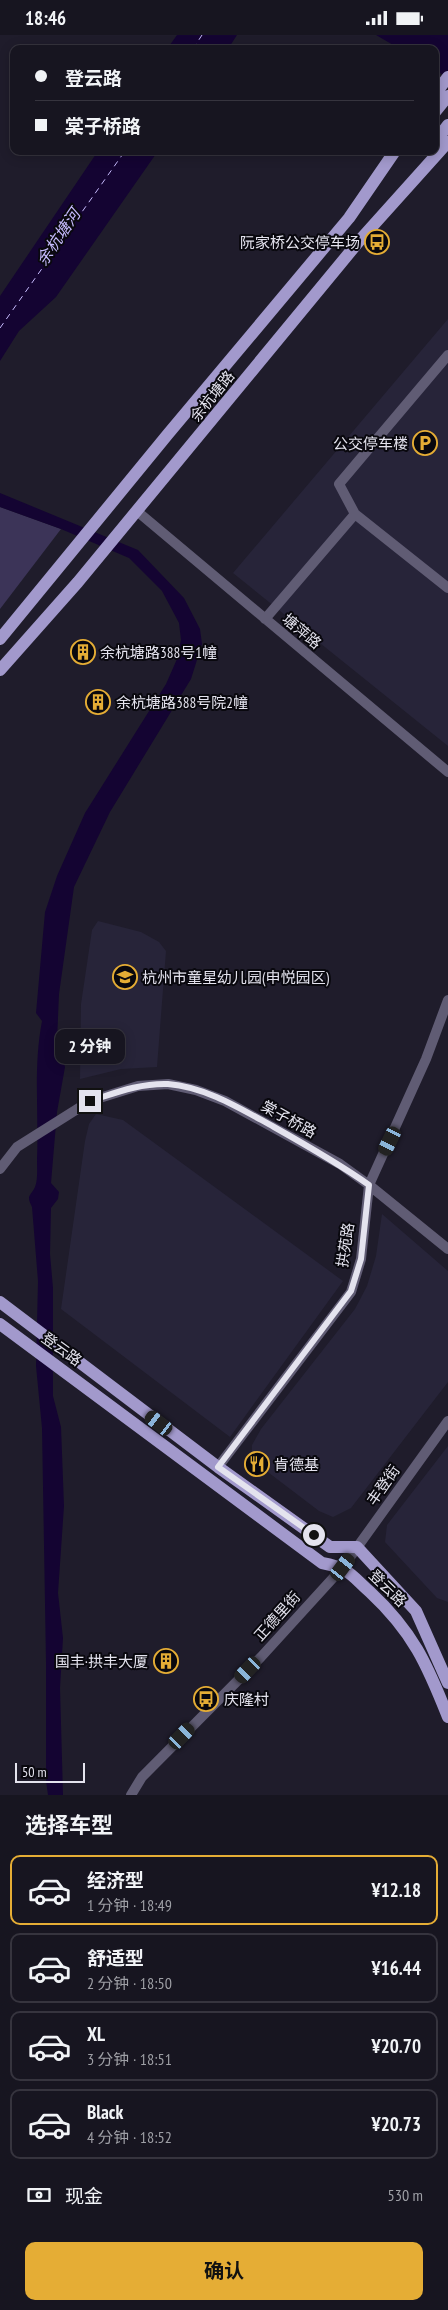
<!DOCTYPE html>
<html lang="zh">
<head>
<meta charset="utf-8">
<style>
	:root { --surface:#171520; --page:#24222d; --text:#f1f3f6; --muted:#9e9fa5; --line:#36343e; --accent:#e5ad35 }
	body { margin:0; font-family:"PT Sans Narrow","Noto Sans SC",sans-serif; background:var(--page); color:var(--text); height:100vh; display:flex; flex-direction:column; font-size:19px; white-space:nowrap }
	* { box-sizing:border-box; margin:0 }
	p { font-size:16px; color:var(--muted) }
	.icon { flex:none; width:28px; height:28px; fill:none; stroke:currentColor; stroke-width:2; stroke-linecap:round; stroke-linejoin:round }
	.map { position:relative; height:1760px; overflow:hidden }
	.side { display:flex; flex-direction:column; background:var(--surface); flex:1 }
	.side>* { flex:none }
	.guide { position:absolute; left:10px; top:10px; width:429px; height:110px; border-radius:10px; box-shadow:0 2px 12px #0003,0 0 0 1px var(--line); display:grid; align-content:center; height:110px; padding:0 25px; background:var(--surface) }
	.scale { position:absolute; left:15px; bottom:12px; width:70px; box-sizing:border-box; padding-left:5px; border:2px solid #e4e3ee; border-top:0; font-size:14px; line-height:18px; white-space:nowrap; color:#e4e3ee; -webkit-text-stroke:4px #09080e; paint-order:stroke }
	.end { position:absolute; width:22px; height:22px; margin:-11px; border:6px solid #e4e3ee; background:#111; box-shadow:0 0 0 2px #111 }
	.from { border-radius:50% }
	.bubble { position:absolute; height:35px; border-radius:10px; background:var(--surface); box-shadow:0 2px 12px #0003,0 0 0 1px var(--line); font-size:16px; font-weight:700; line-height:35px; text-align:center }
	.car { position:absolute; width:15px; height:30px; margin:-15px -8px; border-radius:6px; box-shadow:0 0 4px 1px #0007; background:linear-gradient(#222 24%,#8ab4d8 0 40%,#222 0 76%,#8ab4d8 0 86%,#222 0) }
	.guide b { display:flex; align-items:center; gap:18px; height:48px; font-size:19px }
	.guide b+b { border-top:1px solid var(--line) }
	.guide i { width:12px; height:12px; background:var(--text) }
	ul { padding:0; list-style:none }
	li { display:flex; align-items:center; gap:15px; height:70px; margin:0 10px 8px; padding:0 15px; border:2px solid var(--line); border-radius:10px }
	li div { flex:1 }
	li b { display:block; font-size:19px }
	li em { font-style:normal; font-weight:700 }
	li.active { border-color:var(--accent) }
	li>.icon { width:45px; height:45px; stroke-width:1.5 }
	h2 { padding:0 25px; font-size:22px; line-height:60px }
	.pay { display:flex; align-items:center; gap:12px; height:55px; padding:0 25px; font-size:19px }
	.pay p { margin-inline-start:auto }
	.action { display:flex; gap:10px; margin-top:auto; padding:10px 25px }
	.action a { flex:1; height:58px; border-radius:10px; background:var(--accent); color:#111; font-size:20px; font-weight:700; line-height:58px; text-align:center }
	.status { display:flex; justify-content:space-between; align-items:center; height:35px; padding:0 25px; background:var(--surface); direction:ltr }
	.status svg { height:14px; fill:currentColor }
	.map>svg:first-child { display:block }
</style>
</head>
<body>
<div class="status"><b>18:46</b><svg viewBox="0 0 49 12"><path d="M0 12V9h3v3zM5 12V6h3v6zM10 12V3h3v9zM15 12V0h3v12zM26 1h20v11H26zM47 4h2v5h-2z"/></svg></div>
<div class="map">
<svg width="448" height="1760" viewBox="0 0 448 1760">
	<rect width="100%" height="100%" fill="#1f1c2b"/>
	<!-- built -->
	<path fill="#272439" d="M448,284V711L233,538Z
		M98,886L141,897L159,907L166,916L157,1032L121,1034L80,1044L81,969L92,895Z
		M96,1079L123,1085L343,1246L230,1402L61,1274L85,1106L89,1089Z
		M382,1179L448,1236V1347L351,1473L333,1482L319,1476L252,1425V1410L261,1394L355,1274L367,1251L376,1221Z
		M448,1411V1567L437,1563L385,1507L387,1490Z"/>
	<!-- green -->
	<path fill="#3c3458" d="M0,472L61,494L0,574Z"/>
	<!-- water -->
	<path fill="#140432" d="M177,0H237L228,14H167Z
		M376,0H448V44L435,34V14H400Z
		M98,116H158L56,262L19,296L0,326V261Z
		M0,458L138,515L184,563L200,594L202,609L191,644L110,777L74,852L59,959L57,1006L65,1032L57,1077L51,1148L59,1157L58,1164L51,1173L50,1219L53,1253V1361L61,1392L64,1471L58,1558L63,1603L60,1653L63,1760H48L46,1746V1627L42,1393L36,1331L38,1246L32,1172C26,1160 30,1162 35,1152C38,1145 37,1132 37,1125C39,1078 33,1033 42,986L36,978L45,877L57,841L85,778L166,649L177,624L181,605L179,588L162,556L129,523L61,494L0,472Z"/>
	<g fill="none" stroke-linecap="round" stroke-linejoin="round">
		<!-- ferry -->
		<path stroke="#c5bafc" stroke-width="1" stroke-dasharray="6 5" stroke-linecap="butt" d="M193,14L202,0
			M0,293L125,116"/>
		<!-- minor -->
		<path stroke="#605c74" stroke-width="10" d="M448,320L339,449L355,479L448,553
			M138,477L448,737
			M265,584L355,479
			M0,1134L17,1112L90,1066L138,1051L168,1049L196,1055L225,1066L340,1129L369,1150L448,1214
			M218,1432L351,1257L361,1224L369,1150L426,1024L448,965
			M131,1760L142,1742L261,1622L343,1532L448,1386"/>
		<!-- major -->
		<path stroke="#a299cc" stroke-width="12" d="M435,59L448,42
			M435,77L448,61
			M435,107L448,90
			M0,604L168,399L349,183L395,116
			M0,635L78,547L360,205L448,107
			M0,1267L218,1432L330,1512H357L416,1576L448,1648
			M0,1289L322,1528C349,1533 350,1539 370,1557C413,1597 427,1629 448,1682"/>
	</g>
	<g fill="none" stroke-linecap="round" stroke-linejoin="round">
		<!-- route -->
		<path stroke="#e4e3ee" stroke-width="6" d="M90,1066C115,1058 140,1048 168,1049C206,1052 241,1074 274,1092C306,1110 338,1128 369,1150L361,1224L351,1256L218,1432L314,1500"/>
	</g>
	<!-- icons -->
	<defs>
		<symbol id="bus-ring" viewBox="-11 -11 22 22"><circle r="9.5" fill="#09080e" stroke="#e5ad35" stroke-width="1.5"/><path d="M-5-6H5V4H4V6H2V4H-2V6H-4V4H-5ZM-3.5-4V0h7V-4ZM-3.5 1.2v1.5H-2V1.2ZM2 1.2v1.5H3.5V1.2Z" fill="#e5ad35"/></symbol>
		<symbol id="parking-ring" viewBox="-11 -11 22 22"><circle r="9.5" fill="#09080e" stroke="#e5ad35" stroke-width="1.5"/><path d="M-3.5-5.5H1a3.5 3.5 0 0 1 0 7H-1V5.5H-3.5ZM-1-3.4V-.6H.8a1.4 1.4 0 0 0 0-2.8Z" fill="#e5ad35"/></symbol>
		<symbol id="building-ring" viewBox="-11 -11 22 22"><circle r="9.5" fill="#09080e" stroke="#e5ad35" stroke-width="1.5"/><path d="M-4-6H4V6H1V3H-1V6H-4ZM-2.5-4.3h1.7v1.8h-1.7ZM.8-4.3h1.7v1.8H.8ZM-2.5-1h1.7V.8h-1.7ZM.8-1h1.7V.8H.8Z" fill="#e5ad35"/></symbol>
		<symbol id="school-ring" viewBox="-11 -11 22 22"><circle r="9.5" fill="#09080e" stroke="#e5ad35" stroke-width="1.5"/><path d="M0-5L7-2L0 1L-7-2ZM-4 1L0 2.5L4 1V4Q0 6-4 4Z" fill="#e5ad35"/></symbol>
		<symbol id="restaurant-ring" viewBox="-11 -11 22 22"><circle r="9.5" fill="#09080e" stroke="#e5ad35" stroke-width="1.5"/><path d="M-5-6h1v4h1v-4h1v4h1v-4h1v5L-1.5 .5V6h-2V.5L-5-1ZM5-6V6H3V1.5H1.5Q1.5-4 5-6Z" fill="#e5ad35"/></symbol>
	</defs>
	<g fill-rule="evenodd">
		<use href="#bus-ring" x="363" y="193" width="28" height="28"/>
		<use href="#parking-ring" x="411" y="394" width="28" height="28"/>
		<use href="#building-ring" x="69" y="603" width="28" height="28"/>
		<use href="#building-ring" x="84" y="653" width="28" height="28"/>
		<use href="#school-ring" x="111" y="928" width="28" height="28"/>
		<use href="#restaurant-ring" x="243" y="1415" width="28" height="28"/>
		<use href="#building-ring" x="152" y="1612" width="28" height="28"/>
		<use href="#bus-ring" x="192" y="1650" width="28" height="28"/>
	</g>
	<g text-anchor="middle" dominant-baseline="central" stroke-width="4" stroke-linejoin="round" paint-order="stroke">
		<!-- poi labels -->
		<g font-size="15" fill="#e4e3ee" stroke="#09080e" text-anchor="start">
			<text x="360" y="207" text-anchor="end">阮家桥公交停车场</text>
			<text x="408" y="408" text-anchor="end">公交停车楼</text>
			<text x="100" y="617">余杭塘路388号1幢</text>
			<text x="116" y="667">余杭塘路388号院2幢</text>
			<text x="142" y="942">杭州市童星幼儿园(申悦园区)</text>
			<text x="274" y="1429">肯德基</text>
			<text x="148" y="1626" text-anchor="end">国丰·拱丰大厦</text>
			<text x="224" y="1664">庆隆村</text>
		</g>
		<!-- street labels -->
		<g font-size="15" fill="#e4e3ee" stroke="#09080e">
			<text transform="translate(212 361) rotate(-51)">余杭塘路</text>
			<text transform="translate(302 596) rotate(40)">塘萍路</text>
			<text transform="translate(289 1084) rotate(29)">棠子桥路</text>
			<text transform="translate(345 1210) rotate(-81)">拱苑路</text>
			<text transform="translate(62 1314) rotate(36)">登云路</text>
			<text transform="translate(383 1450) rotate(-55)">丰登街</text>
			<text transform="translate(388 1553) rotate(44)">登云路</text>
			<text transform="translate(277 1581) rotate(-48)">正德里街</text>
		</g>
		<!-- water labels -->
		<g font-size="16" font-style="italic" fill="#c5bafc" stroke="#09080e">
			<text transform="translate(58 202) rotate(-56)">余杭塘河</text>
		</g>
	</g>
</svg>
<div class="scale">50 m</div>
<i class="end from" style="left:314px;top:1500px"></i>
<i class="end" style="left:90px;top:1066px"></i>
<div class="bubble" style="left:55px;top:994px;width:70px">2 分钟</div>
<i class="car" style="left:390px;top:1106px;rotate:206deg"></i>
<i class="car" style="left:159px;top:1388px;rotate:307deg"></i>
<i class="car" style="left:343px;top:1532px;rotate:37deg"></i>
<i class="car" style="left:248px;top:1635px;rotate:224deg"></i>
<i class="car" style="left:182px;top:1701px;rotate:44deg"></i>
<div class="guide">
<b><i class="from"></i>登云路</b>
<b><i></i>棠子桥路</b>
</div>
</div>
<section class="side">
<h2>选择车型</h2>
<ul>
<li class="active"><svg class="icon" aria-label="car" viewBox="0 0 24 24"><path d="M5 17H2v-5l4-1 3-4h7l3 4 3 1v5h-3M9 17h6M6 11h13"/><circle cx="7" cy="17" r="2"/><circle cx="17" cy="17" r="2"/></svg><div><b>经济型</b><p>1 分钟 · 18:49</p></div><em>¥12.18</em></li>
<li><svg class="icon" aria-label="car" viewBox="0 0 24 24"><path d="M5 17H2v-5l4-1 3-4h7l3 4 3 1v5h-3M9 17h6M6 11h13"/><circle cx="7" cy="17" r="2"/><circle cx="17" cy="17" r="2"/></svg><div><b>舒适型</b><p>2 分钟 · 18:50</p></div><em>¥16.44</em></li>
<li><svg class="icon" aria-label="car" viewBox="0 0 24 24"><path d="M5 17H2v-5l4-1 3-4h7l3 4 3 1v5h-3M9 17h6M6 11h13"/><circle cx="7" cy="17" r="2"/><circle cx="17" cy="17" r="2"/></svg><div><b>XL</b><p>3 分钟 · 18:51</p></div><em>¥20.70</em></li>
<li><svg class="icon" aria-label="car" viewBox="0 0 24 24"><path d="M5 17H2v-5l4-1 3-4h7l3 4 3 1v5h-3M9 17h6M6 11h13"/><circle cx="7" cy="17" r="2"/><circle cx="17" cy="17" r="2"/></svg><div><b>Black</b><p>4 分钟 · 18:52</p></div><em>¥20.73</em></li>
</ul>
<div class="pay"><svg class="icon" aria-label="cash" viewBox="0 0 24 24"><path d="M3 7h18v10H3z"/><circle cx="12" cy="12" r="2"/></svg>现金<p>530 m</p></div>
<div class="action"><a>确认</a></div>
</section>
</body>
</html>
